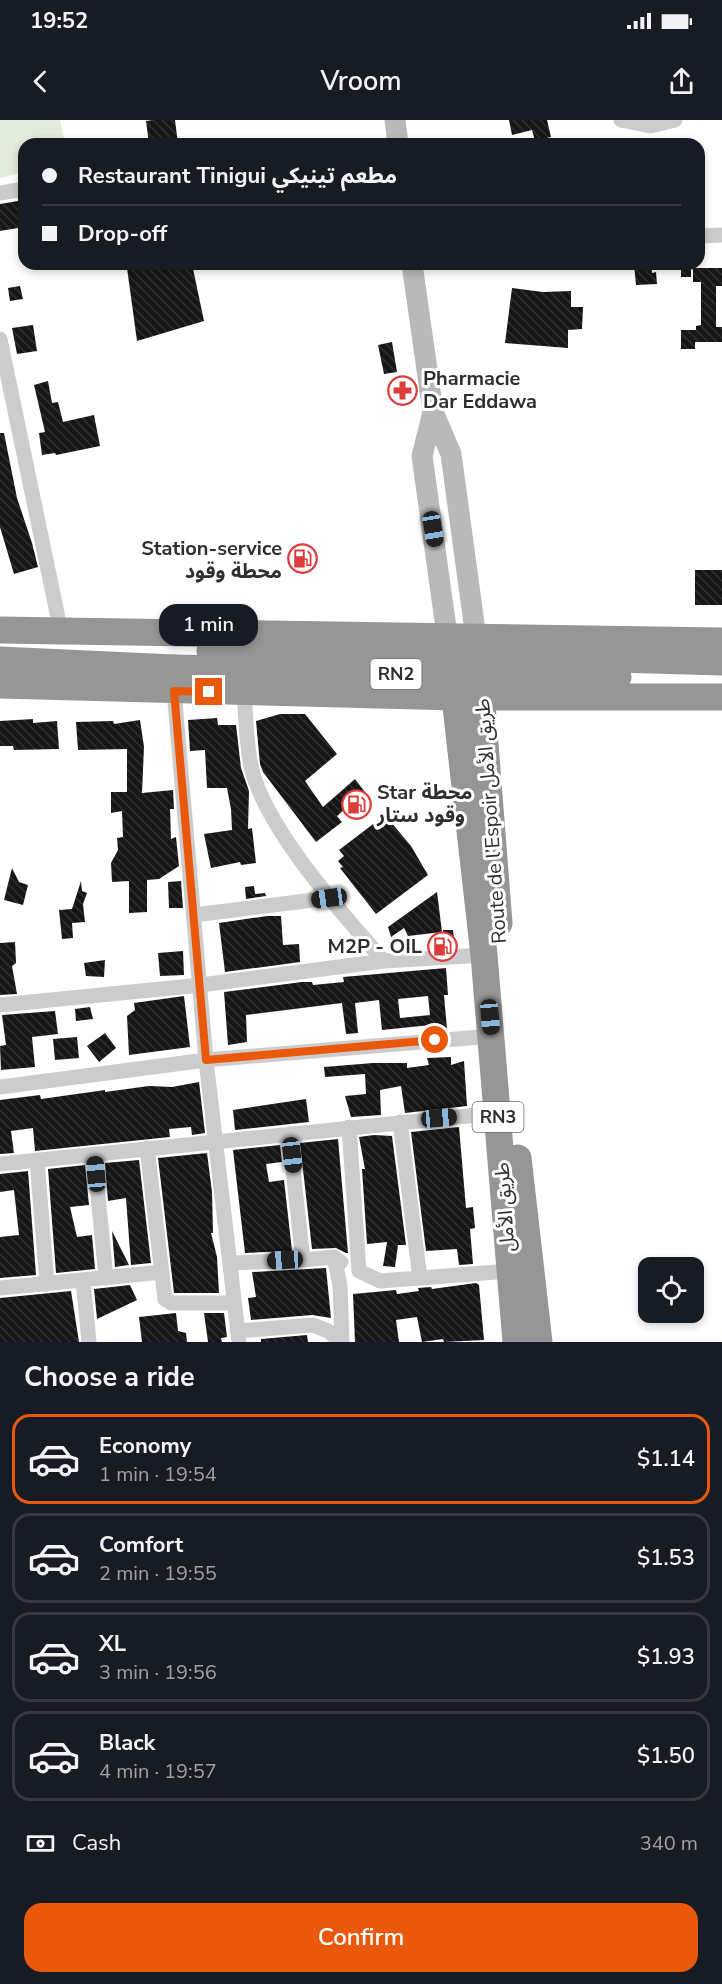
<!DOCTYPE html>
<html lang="en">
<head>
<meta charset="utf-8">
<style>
	:root { --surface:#171b24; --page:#20242c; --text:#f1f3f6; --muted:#9ea1a6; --line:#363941; --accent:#ea580c }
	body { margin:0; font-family:"Nunito Sans","Noto Sans Arabic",sans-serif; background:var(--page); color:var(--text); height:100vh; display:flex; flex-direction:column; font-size:22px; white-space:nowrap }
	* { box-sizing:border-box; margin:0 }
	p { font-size:20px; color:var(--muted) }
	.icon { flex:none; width:33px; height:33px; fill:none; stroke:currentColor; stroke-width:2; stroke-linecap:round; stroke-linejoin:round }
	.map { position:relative; height:1222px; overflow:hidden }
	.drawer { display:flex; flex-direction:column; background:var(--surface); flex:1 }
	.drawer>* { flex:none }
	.top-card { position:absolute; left:18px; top:18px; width:687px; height:132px; border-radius:18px; box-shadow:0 3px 9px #0003; display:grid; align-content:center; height:132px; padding:0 24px; background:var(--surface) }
	.controls { position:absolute; left:638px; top:1137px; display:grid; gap:12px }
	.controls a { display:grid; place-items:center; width:66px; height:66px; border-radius:12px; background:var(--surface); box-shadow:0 3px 9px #0003; font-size:30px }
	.end { position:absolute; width:27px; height:27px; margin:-14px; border:8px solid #ea580c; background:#fff; box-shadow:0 0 0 3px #fff }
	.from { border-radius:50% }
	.bubble { position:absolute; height:42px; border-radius:18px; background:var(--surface); box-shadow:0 3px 9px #0003; font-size:20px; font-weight:600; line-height:42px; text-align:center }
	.car { position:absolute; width:18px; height:36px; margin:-18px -9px; border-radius:8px; box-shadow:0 0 4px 2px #0007; background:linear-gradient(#222 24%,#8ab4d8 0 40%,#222 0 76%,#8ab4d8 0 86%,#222 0) }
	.top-card b { display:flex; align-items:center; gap:21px; height:57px; font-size:22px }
	.top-card b+b { border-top:2px solid var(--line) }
	.top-card i { width:15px; height:15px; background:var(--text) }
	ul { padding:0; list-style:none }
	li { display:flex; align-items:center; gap:18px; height:90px; margin:0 12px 9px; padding:0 12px; border:3px solid var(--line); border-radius:18px }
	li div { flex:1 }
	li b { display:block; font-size:22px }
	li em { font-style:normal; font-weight:600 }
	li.current { border-color:var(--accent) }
	li>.icon { width:54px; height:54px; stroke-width:1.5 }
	h2 { padding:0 24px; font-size:27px; line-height:72px }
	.pay { display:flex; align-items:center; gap:15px; height:66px; padding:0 24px; font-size:22px }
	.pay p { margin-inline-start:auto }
	.primary-button { display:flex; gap:12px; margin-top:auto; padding:12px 24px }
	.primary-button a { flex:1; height:69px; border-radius:18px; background:var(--accent); color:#fff; font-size:24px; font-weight:600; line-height:69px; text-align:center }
	.status { display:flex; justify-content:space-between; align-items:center; height:42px; padding:0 30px; background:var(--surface); direction:ltr }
	.status svg { height:16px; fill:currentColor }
	header { display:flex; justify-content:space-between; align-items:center; height:78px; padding:0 24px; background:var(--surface); font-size:27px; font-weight:600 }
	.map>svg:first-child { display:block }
</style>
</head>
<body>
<div class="status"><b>19:52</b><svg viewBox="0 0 49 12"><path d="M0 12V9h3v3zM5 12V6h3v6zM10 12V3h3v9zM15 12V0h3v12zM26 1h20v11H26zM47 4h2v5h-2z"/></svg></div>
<header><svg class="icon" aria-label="back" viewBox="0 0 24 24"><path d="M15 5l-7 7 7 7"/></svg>Vroom<svg class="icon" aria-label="share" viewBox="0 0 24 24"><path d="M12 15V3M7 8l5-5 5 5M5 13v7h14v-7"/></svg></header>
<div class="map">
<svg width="722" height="1222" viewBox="0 0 722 1222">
	<defs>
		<pattern id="building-back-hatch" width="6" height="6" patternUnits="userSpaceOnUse" patternTransform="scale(1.5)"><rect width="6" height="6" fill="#161616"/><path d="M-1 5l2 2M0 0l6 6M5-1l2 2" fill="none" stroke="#303030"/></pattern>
	</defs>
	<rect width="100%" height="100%" fill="#fff"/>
	<!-- park -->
	<path fill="#e3ebdd" d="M0,0H60L65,24H24V52L0,58Z"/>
	<!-- building -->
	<path fill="url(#building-back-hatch)" fill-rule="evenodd" d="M153,0H175L178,24H149L146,1Z
		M509,0H547L551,17L535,21L532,10L512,15Z
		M24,80V107L0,111V84Z
		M142,144H192L204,201L137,221L127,148Z
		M634,144H651L652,153L656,152L657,164L636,165Z
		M681,144H691V157H681Z
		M693,148H722V166H716V207H722V222H695V229H681V210H696V206L701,205V162H693Z
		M20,166L23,179L10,181L8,168Z
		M512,168L543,172L571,171V187H583L582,209L568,210V228L505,223Z
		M33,205L37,231L17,234L12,208Z
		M392,222L397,252L384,254L378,225Z
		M48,261L52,283L58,282L63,302L94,295L100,326L56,335L55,333L42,335L39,313L45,312L34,265Z
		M0,313H4L17,378L32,423L38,447L14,454L0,407Z
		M695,450H722V485H695Z
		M280,594H305L337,634L305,661L323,687L355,659L365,672L337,696L342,702L316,722L263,652L260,644L256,601Z
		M217,598L218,605H236L241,648L249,671L248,709L252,708L256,743L241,745L240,742L211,748L204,714L232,710L231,689L227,668H207L205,630L190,631L188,600Z
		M33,599V603L57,601L59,629L14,630L13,626H0V601Z
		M140,600L144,627L142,673L173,670L174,689H170L171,719L176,717L179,746L159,759L147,760V792L129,793V761L112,762L111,743L118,730L117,718L123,717L122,691L111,693V672H127V629L78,630L76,602L113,601L114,604Z
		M385,695L411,726L428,755L376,794L340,748L343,747L338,741L344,736L339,730Z
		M12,748L19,762L28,765L23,785L4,780Z
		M81,761L82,771L87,773L83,784L85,802L72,803L73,818L62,819L59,790L72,789Z
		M181,761L183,788H169L168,762Z
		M254,766L255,774L265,773L266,776L246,779L245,767Z
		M437,772L442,812L408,816L404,808L391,817L388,807Z
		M267,796H281L283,825L299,824L300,842L225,852L219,803Z
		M443,810H453L455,827L444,828Z
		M15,822L16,843L12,846L17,874L0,875V823Z
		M183,831L184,855L160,856L158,833Z
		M105,840L104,857L86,856L84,843Z
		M446,848L448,875H444L447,909L431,910V905L382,910L379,880L355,883L358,913L346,914L342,883L246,895L247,922L228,925L224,872L302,862H312L313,865L344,862L343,857ZM428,876L430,895L400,898L398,879Z
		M184,876L190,927L129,935L127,896L135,890L134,883Z
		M90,887L93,899L76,901L75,889Z
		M55,891L58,914L32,917L35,947L1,950L0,926L6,925L2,895Z
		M105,913L116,928L99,942L87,926Z
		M77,917L79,938L55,940L53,919Z
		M451,937V945L464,941L467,986L405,993L401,966L380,970L381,995L351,997L345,976L366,974L365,954L325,957L324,947L373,943H407V948L429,945L427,938Z
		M199,962L205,1013L192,1015L191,1007L169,1009L170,1017L35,1031L33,1008L11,1011L14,1033L0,1034V980L40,975L41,979L105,970V972L149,966L172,967Z
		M306,979L309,1002L235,1010L233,990Z
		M459,1007L466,1088L473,1087L475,1108L470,1109L473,1144L459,1145L457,1129L426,1131L411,1012Z
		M374,1015L392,1016L406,1125H398L395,1147L383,1146L387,1122L367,1124L362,1049H365L359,1017Z
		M338,1019L348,1133H346L336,1128L312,1129L300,1023Z
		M280,1025L282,1042L266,1044L269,1062L284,1060L292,1131L245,1133L233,1030Z
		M207,1033L212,1072L213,1113H211L217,1137L219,1173H174L158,1038Z
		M139,1040L151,1143L131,1145L126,1078L108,1081L105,1043Z
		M85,1045L89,1085L70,1087L77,1117L92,1115L95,1149L56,1153L48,1049Z
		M28,1051L36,1155L0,1158V1117L19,1115L14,1070L0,1072V1054Z
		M112,1111L129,1145L115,1147Z
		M326,1148L331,1198L312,1195L251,1200L248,1178L256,1177L252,1152Z
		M476,1163L479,1165L484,1220L444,1222L443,1219L422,1222L417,1197L396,1200L399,1222H355L353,1174L396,1170L397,1174L419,1171L418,1168L431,1167L432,1169Z
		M130,1165L137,1180L97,1199L94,1169Z
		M71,1171L79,1222H0V1178Z
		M176,1193L178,1211L186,1213L187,1222H142L139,1197Z
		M204,1193H224L227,1217L221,1218L222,1222H208Z
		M307,1215L308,1222H261V1219Z"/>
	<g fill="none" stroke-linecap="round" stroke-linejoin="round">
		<!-- street -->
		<path stroke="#ccc" stroke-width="15" d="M621,0L650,6L675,0
			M0,73L24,69
			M699,116L722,115
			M0,219L61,512
			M174,571L206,940L239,1222
			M244,573C246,597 246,622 251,646C264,707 342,794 384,841
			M194,795L329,778
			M0,885L201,865L384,841L484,835
			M0,967L206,940L481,917L491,918
			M400,1002L420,1158L509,1151
			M349,1007L359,1151L380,1161L420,1158
			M147,1028L165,1179L171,1183H234
			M94,1034L106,1158
			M37,1040L47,1164
			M0,1044L497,993
			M334,1137L340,1165L342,1222
			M303,1140L334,1137L341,1142
			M231,1143L303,1140L289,1014
			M83,1160L89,1222
			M0,1168L162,1152
			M237,1211L313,1205L328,1211L341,1222"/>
		<!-- secondary -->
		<path stroke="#b9b9b9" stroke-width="21" d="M395,0L398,24
			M412,144L433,292L451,334L476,518
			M433,292L422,336L447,515"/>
		<!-- highway -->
		<path stroke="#969696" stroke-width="27" d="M0,510L722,521
			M617,539L722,542
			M0,540L174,548
			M453,560L484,835L516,1222
			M480,560L499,803
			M0,565L455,577H722
			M518,1038L539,1222"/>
		<!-- highway-bridge -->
		<path stroke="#969696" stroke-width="27" d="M210,531L604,539
			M174,548L618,557"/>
	</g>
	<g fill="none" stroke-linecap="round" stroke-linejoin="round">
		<!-- route -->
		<path stroke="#ea580c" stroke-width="8" d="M209,572L174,571L206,940L435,920"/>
	</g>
	<!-- icons -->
	<defs>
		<symbol id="pharmacy-ring" viewBox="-11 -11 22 22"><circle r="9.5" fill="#fff" stroke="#dc3c3a" stroke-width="1.5"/><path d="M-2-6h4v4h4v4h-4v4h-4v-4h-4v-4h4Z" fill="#dc3c3a"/></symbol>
		<symbol id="fuel-ring" viewBox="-11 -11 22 22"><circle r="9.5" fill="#fff" stroke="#dc3c3a" stroke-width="1.5"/><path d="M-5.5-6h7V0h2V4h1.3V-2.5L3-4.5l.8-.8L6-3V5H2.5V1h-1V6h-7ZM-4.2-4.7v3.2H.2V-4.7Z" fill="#dc3c3a"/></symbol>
	</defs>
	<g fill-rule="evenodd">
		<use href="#pharmacy-ring" x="386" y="254" width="33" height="33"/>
		<use href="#fuel-ring" x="286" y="422" width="33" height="33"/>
		<use href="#fuel-ring" x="340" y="668" width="33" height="33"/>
		<use href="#fuel-ring" x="426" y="810" width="33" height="33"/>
	</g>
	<g text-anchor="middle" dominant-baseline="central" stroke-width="6" stroke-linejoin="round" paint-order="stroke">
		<!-- shield labels -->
		<g fill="#fff" stroke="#6d6d6d" stroke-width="1.5">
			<rect x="370.5" y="539" width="51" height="30" rx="4.5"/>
			<rect x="472.5" y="982" width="51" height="30" rx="4.5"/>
		</g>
		<g font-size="18" font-weight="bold" fill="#2f2f2f">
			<text x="396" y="554">RN2</text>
			<text x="498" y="997">RN3</text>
		</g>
		<!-- poi labels -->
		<g font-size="20" font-weight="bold" fill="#2f2f2f" stroke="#fff" text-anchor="start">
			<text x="423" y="258">Pharmacie<tspan x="423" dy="23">Dar Eddawa</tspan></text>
			<text x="282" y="428" text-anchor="end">Station-service<tspan x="282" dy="23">محطة وقود</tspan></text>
			<text x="377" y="672">Star محطة<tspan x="377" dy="23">وقود ستار</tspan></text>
			<text x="422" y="826" text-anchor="end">M2P - OIL</text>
		</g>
		<!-- street labels -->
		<g font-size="20" fill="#2f2f2f" stroke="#fff">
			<text transform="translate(491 701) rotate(-94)">Route de l’Espoir طريق الأمل</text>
			<text transform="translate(505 1087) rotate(-94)">طريق الأمل</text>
		</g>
	</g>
</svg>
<div class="controls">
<a><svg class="icon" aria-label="locate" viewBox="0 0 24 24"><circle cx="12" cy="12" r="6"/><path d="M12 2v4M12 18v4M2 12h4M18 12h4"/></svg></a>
</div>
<i class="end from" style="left:435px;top:920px"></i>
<i class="end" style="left:209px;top:572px"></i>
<div class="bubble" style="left:159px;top:484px;width:99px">1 min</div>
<i class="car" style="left:433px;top:409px;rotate:171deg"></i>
<i class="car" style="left:329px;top:778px;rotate:262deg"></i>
<i class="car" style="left:490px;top:897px;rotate:175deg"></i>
<i class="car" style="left:439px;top:998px;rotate:85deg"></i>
<i class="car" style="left:292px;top:1035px;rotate:173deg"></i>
<i class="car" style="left:96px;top:1054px;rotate:355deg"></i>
<i class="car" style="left:285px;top:1140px;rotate:267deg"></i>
<div class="top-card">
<b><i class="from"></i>Restaurant Tinigui مطعم تينيكي</b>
<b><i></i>Drop-off</b>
</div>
</div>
<section class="drawer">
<h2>Choose a ride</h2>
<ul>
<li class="current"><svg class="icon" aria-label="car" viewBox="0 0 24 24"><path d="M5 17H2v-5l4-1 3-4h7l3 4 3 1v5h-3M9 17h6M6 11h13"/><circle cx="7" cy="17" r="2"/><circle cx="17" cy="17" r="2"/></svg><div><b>Economy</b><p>1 min · 19:54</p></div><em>$1.14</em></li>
<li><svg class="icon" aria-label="car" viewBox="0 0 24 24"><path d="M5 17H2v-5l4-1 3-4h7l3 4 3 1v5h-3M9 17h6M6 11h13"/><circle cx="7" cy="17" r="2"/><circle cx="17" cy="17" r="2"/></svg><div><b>Comfort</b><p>2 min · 19:55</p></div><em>$1.53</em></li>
<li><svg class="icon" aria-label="car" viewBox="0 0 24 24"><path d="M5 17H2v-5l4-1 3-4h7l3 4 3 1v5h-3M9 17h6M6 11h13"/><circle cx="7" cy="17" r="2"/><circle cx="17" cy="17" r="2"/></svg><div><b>XL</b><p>3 min · 19:56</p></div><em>$1.93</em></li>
<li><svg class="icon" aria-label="car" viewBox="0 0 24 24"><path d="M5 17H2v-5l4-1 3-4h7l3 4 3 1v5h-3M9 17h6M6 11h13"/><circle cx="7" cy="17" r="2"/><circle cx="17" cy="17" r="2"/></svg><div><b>Black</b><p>4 min · 19:57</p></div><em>$1.50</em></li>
</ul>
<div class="pay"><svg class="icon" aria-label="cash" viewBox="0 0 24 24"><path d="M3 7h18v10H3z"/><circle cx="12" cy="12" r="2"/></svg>Cash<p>340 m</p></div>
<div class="primary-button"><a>Confirm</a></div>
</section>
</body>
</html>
